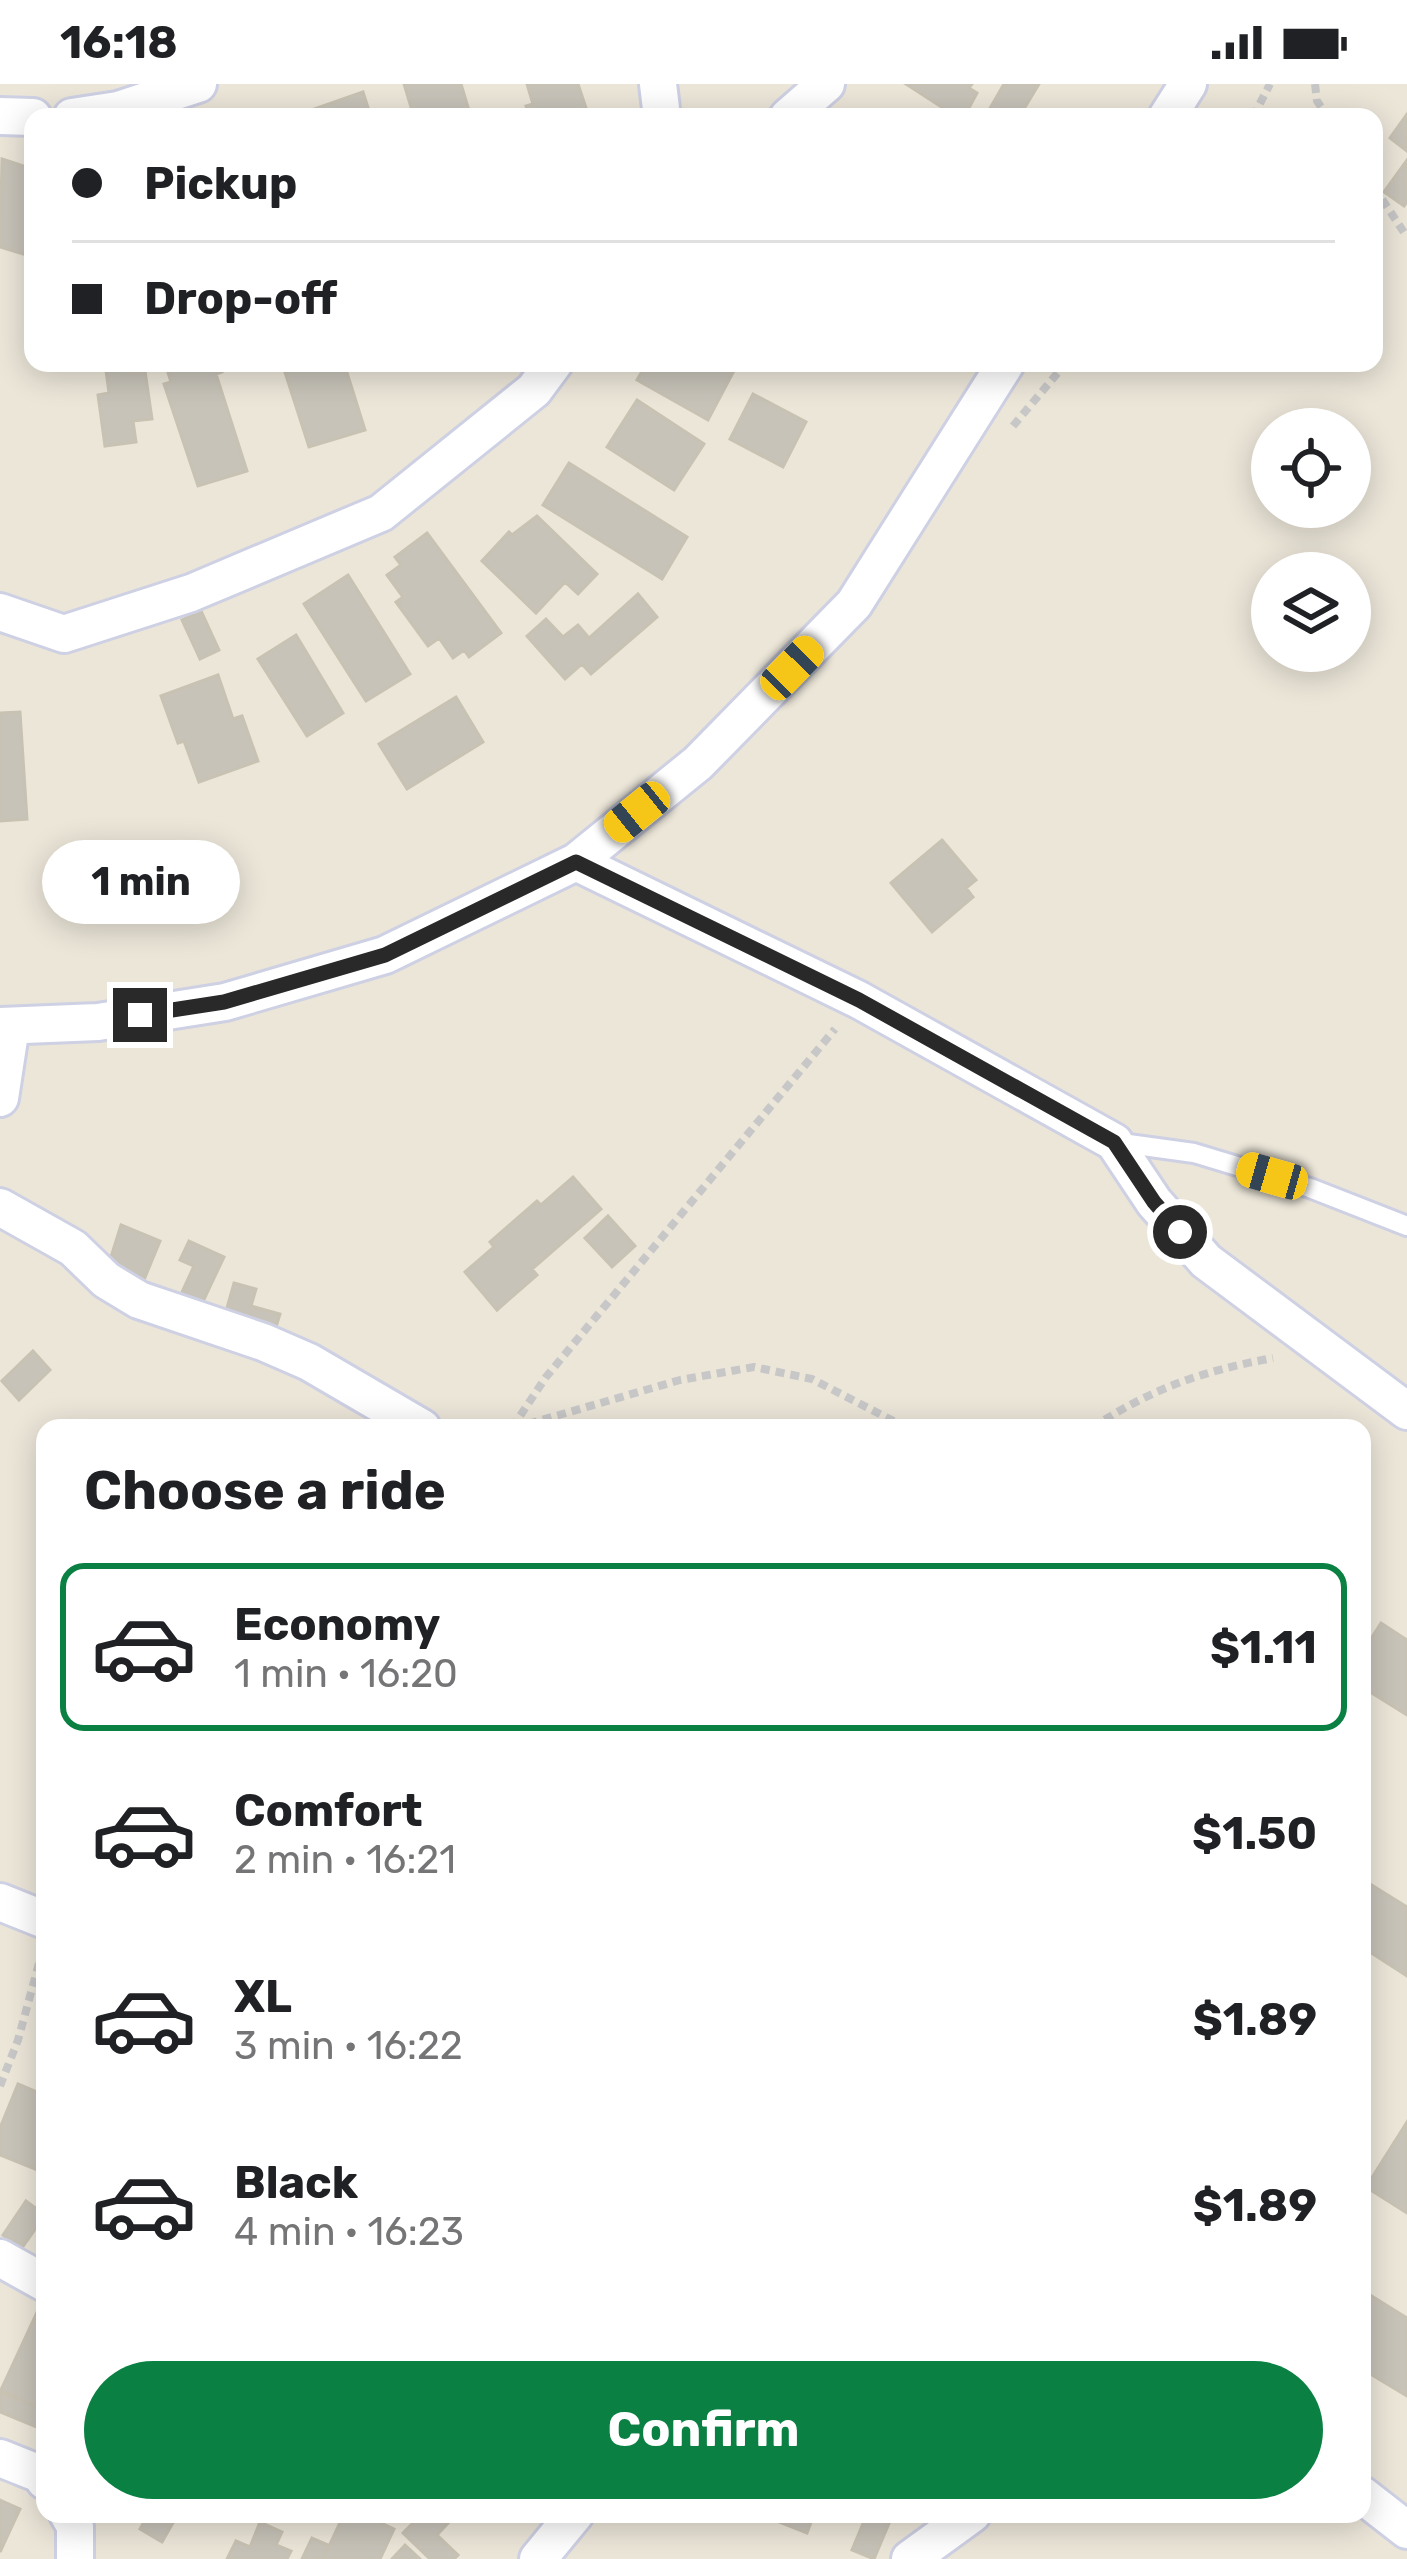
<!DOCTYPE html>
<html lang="en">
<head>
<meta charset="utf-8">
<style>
	:root { --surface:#fff; --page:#f2f2f2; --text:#202124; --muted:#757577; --line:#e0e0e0; --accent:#0b8043 }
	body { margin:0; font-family:Rubik,sans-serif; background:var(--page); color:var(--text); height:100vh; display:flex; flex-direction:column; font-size:45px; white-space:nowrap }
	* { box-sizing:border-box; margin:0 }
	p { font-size:39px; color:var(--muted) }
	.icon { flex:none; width:66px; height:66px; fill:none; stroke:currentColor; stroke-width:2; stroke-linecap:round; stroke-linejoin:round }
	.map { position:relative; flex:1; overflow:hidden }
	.side { position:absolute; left:36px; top:1335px; width:1335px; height:1104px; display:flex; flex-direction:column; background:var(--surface); border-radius:24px; box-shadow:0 6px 30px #0003 }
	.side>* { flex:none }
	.banner { position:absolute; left:24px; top:24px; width:1359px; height:264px; border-radius:24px; box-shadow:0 6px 30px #0003; display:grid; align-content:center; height:264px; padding:0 48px; background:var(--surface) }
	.tools { position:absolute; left:1251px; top:324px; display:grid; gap:24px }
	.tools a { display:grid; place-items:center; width:120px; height:120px; border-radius:50%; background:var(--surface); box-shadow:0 6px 30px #0003; font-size:60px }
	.end { position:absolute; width:54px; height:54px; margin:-27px; border:15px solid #292929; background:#fff; box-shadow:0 0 0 6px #fff }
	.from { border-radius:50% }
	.bubble { position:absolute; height:84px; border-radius:42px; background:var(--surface); box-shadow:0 6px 30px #0003; font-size:39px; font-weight:700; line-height:84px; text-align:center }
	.car { position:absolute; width:36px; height:72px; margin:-36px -18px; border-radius:15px; box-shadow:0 0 9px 3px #0007; background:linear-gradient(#f5c518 24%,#345 0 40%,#f5c518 0 76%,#345 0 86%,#f5c518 0) }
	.banner b { display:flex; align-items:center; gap:42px; height:114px; font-size:45px }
	.banner b+b { border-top:3px solid var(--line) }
	.banner i { width:30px; height:30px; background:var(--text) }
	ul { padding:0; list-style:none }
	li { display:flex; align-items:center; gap:36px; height:168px; margin:0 24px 18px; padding:0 24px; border:6px solid transparent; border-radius:24px }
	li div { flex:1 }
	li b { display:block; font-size:45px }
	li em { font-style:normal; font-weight:700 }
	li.on { border-color:var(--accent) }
	li>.icon { width:108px; height:108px; stroke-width:1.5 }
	h2 { padding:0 48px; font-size:54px; line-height:144px }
	.cta { display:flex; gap:24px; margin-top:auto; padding:24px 48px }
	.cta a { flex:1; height:138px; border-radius:72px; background:var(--accent); color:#fff; font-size:48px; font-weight:700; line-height:138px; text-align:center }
	.status { display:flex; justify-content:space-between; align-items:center; height:84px; padding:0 60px; background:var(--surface); direction:ltr }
	.status svg { height:33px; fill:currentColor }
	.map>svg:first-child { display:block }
</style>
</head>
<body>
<div class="status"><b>16:18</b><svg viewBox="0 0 49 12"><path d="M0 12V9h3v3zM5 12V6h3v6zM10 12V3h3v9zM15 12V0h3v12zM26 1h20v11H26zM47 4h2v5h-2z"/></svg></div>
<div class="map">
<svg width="1407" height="2475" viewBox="0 0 1407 2475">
	<rect width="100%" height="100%" fill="#ece6d9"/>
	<!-- building -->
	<path fill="#c7c3b9" stroke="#c8c2b3" stroke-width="3" d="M404,0H461L471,33H414Z
		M527,0H578L589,33H529L526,22L533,20Z
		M906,0H972L969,4L977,9L964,33H957Z
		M1004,0H1039L1019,33H985Z
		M363,8L371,33H308L306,28Z
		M1407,30V67L1390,54Z
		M2,75L33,85V173L0,163Z
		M1407,76V118L1404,122L1384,108Z
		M105,279H128L129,289L145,287L152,335L133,337L136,358L105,362L98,311L109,309Z
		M165,279H220L222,288L216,290L247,387L198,402L164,300L171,298Z
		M282,279H344L365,346L309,363Z
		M647,279H738L708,336L637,296Z
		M753,310L806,338L783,383L730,355Z
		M637,316L704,360L674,406L607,363Z
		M569,379L687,453L662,495L543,421Z
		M537,432L597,490L578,510L565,498L536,529L482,477L509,448L512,451Z
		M427,449L501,549L469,573L464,566L453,574L439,554L428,562L396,518L403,513L387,491L401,481L395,473Z
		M348,491L410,590L366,617L304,520Z
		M638,510L657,533L591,590L582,580L565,595L527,552L546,535L563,553L578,541L589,554Z
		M201,527L219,566L200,575L182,536Z
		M296,551L343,629L307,652L258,575Z
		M218,591L233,635L242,632L258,677L199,698L184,657L178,659L161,612Z
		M456,613L483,658L407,705L379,660Z
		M20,628L27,735L0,737V629Z
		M942,756L976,796L966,804L973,813L932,848L891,799Z
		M573,1093L601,1125L532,1185L537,1191L497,1226L465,1188L494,1163L490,1158L537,1117L541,1121Z
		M608,1132L635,1162L612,1183L585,1154Z
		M121,1141L160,1157L141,1203L106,1189Z
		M189,1157L224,1173L198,1228L177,1219L194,1182L180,1176Z
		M234,1199L256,1205L251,1222L280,1230L273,1253L223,1238Z
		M33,1267L50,1286L19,1316L2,1297Z
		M1381,1539L1407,1556V1631L1362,1603V1569Z
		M1362,1795L1407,1823V1892L1362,1863Z
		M18,2000L44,2011L40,2020L45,2022V2089L0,2071V2044Z
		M1407,2038V2129L1366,2103Z
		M26,2117L45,2131L22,2164L3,2151Z
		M1362,2206L1407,2234V2312L1362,2285Z
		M39,2224L45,2227V2326L1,2306Z
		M0,2308L45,2326L39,2344L0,2328Z
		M0,2416L20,2425L0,2468Z
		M141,2430H178L162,2458L140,2445L147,2433Z
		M344,2430H361L394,2445L380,2475H323Z
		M422,2430H441L449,2438L437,2451L458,2471L454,2475H430L403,2449Z
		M771,2430H814L807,2449L769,2434Z
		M867,2430H893L874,2475L852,2466Z
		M260,2438L282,2448L276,2461L291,2467L287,2475H227L236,2457L250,2463Z
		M312,2454L328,2461L322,2475H302Z
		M405,2461L420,2475H392Z"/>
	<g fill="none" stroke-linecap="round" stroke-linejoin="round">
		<defs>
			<path id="service" d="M1114,1058L1194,1069L1310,1104L1407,1142"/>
			<path id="minor" d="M658,0L662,33
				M0,32L33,33
				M72,33L118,26L198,0
				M788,33L826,0
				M1167,33L1188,0
				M0,528L64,550L191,509L381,429L534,306L554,279
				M576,778L859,916L1114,1058L1154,1118L1206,1177L1407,1327
				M0,942L98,938L225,918L385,871L576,778L698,679L854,520L1006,279
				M0,1014L11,942
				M0,1123L73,1164L106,1196L139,1216L263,1258L309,1278L422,1344
				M0,1818L45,1836
				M0,2174L45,2199
				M0,2374L40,2390L45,2397
				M1362,2411L1407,2446
				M68,2430L75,2442V2475
				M538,2475L575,2430
				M910,2475L972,2430"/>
		</defs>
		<!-- service casing -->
		<use href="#service" stroke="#ced0e3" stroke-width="24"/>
		<!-- minor casing -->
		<use href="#minor" stroke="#ced0e3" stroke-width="42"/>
		<!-- path -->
		<path stroke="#c7c7c7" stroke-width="8" stroke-dasharray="9 6" stroke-linecap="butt" d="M1315,0L1317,17L1328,33
			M1253,33L1270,0
			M1374,103L1407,153
			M1013,342L1066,279
			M512,1344L546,1293L835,945
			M514,1344L680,1296L754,1283L812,1295L907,1344
			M1092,1344C1152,1304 1203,1287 1273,1274
			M0,2002L18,1956L41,1872"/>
		<!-- service -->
		<use href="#service" stroke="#fff" stroke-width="18"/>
		<!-- minor -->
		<use href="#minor" stroke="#fff" stroke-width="36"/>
	</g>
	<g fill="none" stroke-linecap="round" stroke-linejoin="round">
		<!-- route -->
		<path stroke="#292929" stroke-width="15" d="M140,931L224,918L385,871L576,778L859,916L1114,1058L1154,1118L1180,1148"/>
	</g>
</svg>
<div class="tools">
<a><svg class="icon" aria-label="locate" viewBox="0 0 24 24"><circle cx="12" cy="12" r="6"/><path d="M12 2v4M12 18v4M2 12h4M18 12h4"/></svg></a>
<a><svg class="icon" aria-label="layers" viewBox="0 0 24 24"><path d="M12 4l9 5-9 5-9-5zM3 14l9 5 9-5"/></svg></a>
</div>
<i class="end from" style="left:1180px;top:1148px"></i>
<i class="end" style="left:140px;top:931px"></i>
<div class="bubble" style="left:42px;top:756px;width:198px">1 min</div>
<i class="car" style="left:792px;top:584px;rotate:44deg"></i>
<i class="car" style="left:637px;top:728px;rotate:231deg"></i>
<i class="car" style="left:1272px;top:1092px;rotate:286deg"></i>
<div class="banner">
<b><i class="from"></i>Pickup</b>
<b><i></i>Drop-off</b>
</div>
<section class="side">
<h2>Choose a ride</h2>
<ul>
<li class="on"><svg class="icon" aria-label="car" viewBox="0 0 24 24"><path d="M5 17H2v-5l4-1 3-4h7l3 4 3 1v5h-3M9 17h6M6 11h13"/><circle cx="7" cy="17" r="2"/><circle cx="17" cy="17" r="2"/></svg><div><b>Economy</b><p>1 min · 16:20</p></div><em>$1.11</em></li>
<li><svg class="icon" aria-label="car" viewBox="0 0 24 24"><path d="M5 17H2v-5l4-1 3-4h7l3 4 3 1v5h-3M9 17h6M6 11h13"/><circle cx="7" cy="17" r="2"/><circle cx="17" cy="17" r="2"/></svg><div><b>Comfort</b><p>2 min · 16:21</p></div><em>$1.50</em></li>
<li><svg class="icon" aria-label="car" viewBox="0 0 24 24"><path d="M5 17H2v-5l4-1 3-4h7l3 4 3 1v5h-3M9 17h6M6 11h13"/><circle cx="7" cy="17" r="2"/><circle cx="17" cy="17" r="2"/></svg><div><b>XL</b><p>3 min · 16:22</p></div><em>$1.89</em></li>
<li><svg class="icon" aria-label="car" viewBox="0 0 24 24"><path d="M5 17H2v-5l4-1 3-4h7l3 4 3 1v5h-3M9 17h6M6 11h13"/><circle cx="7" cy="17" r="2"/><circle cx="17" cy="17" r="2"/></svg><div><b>Black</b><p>4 min · 16:23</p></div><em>$1.89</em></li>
</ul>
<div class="cta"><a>Confirm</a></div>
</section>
</div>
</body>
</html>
